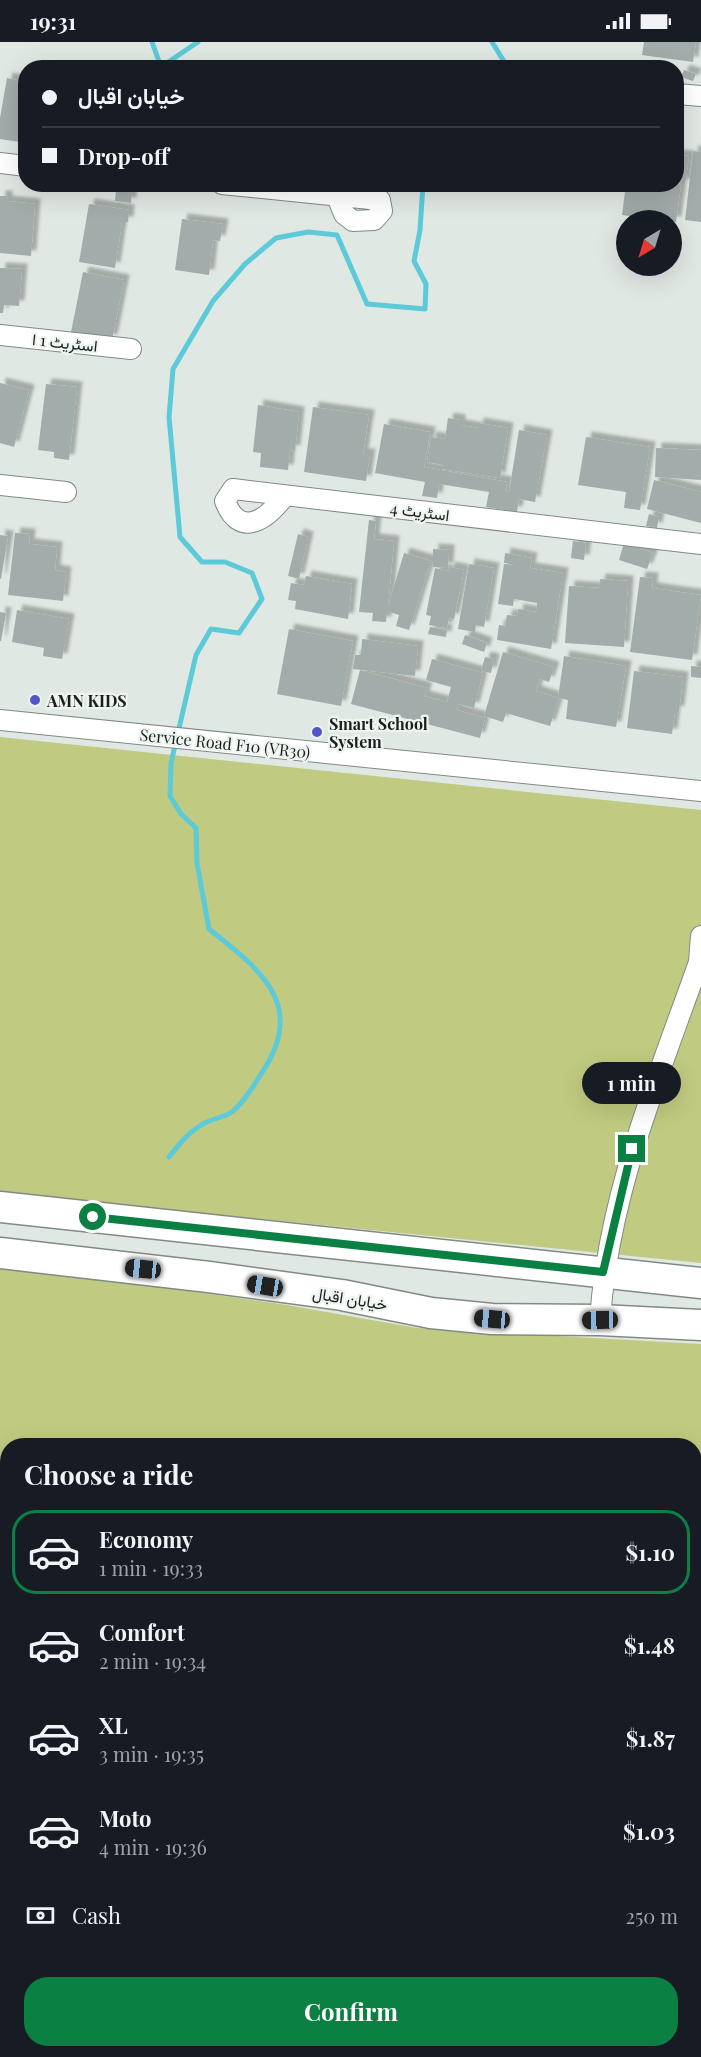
<!DOCTYPE html>
<html lang="en">
<head>
<meta charset="utf-8">
<style>
	:root { --surface:#171b24; --page:#242831; --text:#f1f3f6; --muted:#9ea1a6; --line:#363941; --accent:#0b8043 }
	body { margin:0; font-family:"Playfair Display",Vazirmatn,serif; background:var(--page); color:var(--text); height:100vh; display:flex; flex-direction:column; font-size:22px; white-space:nowrap }
	* { box-sizing:border-box; margin:0 }
	p { font-size:20px; color:var(--muted) }
	.icon { flex:none; width:33px; height:33px; fill:none; stroke:currentColor; stroke-width:2; stroke-linecap:round; stroke-linejoin:round }
	.map { position:relative; flex:1; overflow:hidden }
	.details { position:absolute; left:0px; top:1396px; width:702px; height:620px; display:flex; flex-direction:column; background:var(--surface); border-radius:24px 24px 0 0; box-shadow:0 6px 24px #0002 }
	.details>* { flex:none }
	.top-card { position:absolute; left:18px; top:18px; width:666px; height:132px; border-radius:24px; box-shadow:0 6px 24px #0002; display:grid; align-content:center; height:132px; padding:0 24px; background:var(--surface) }
	.needle { width:39px; rotate:218deg }
	.buttons { position:absolute; left:616px; top:168px; display:grid; gap:12px }
	.buttons a { display:grid; place-items:center; width:66px; height:66px; border-radius:50%; background:var(--surface); box-shadow:0 6px 24px #0002; font-size:30px }
	.end { position:absolute; width:27px; height:27px; margin:-14px; border:8px solid #0b8043; background:#fff; box-shadow:0 0 0 3px #fff }
	.from { border-radius:50% }
	.bubble { position:absolute; height:42px; border-radius:21px; background:var(--surface); box-shadow:0 6px 24px #0002; font-size:20px; font-weight:700; line-height:42px; text-align:center }
	.car { position:absolute; width:18px; height:36px; margin:-18px -9px; border-radius:8px; box-shadow:0 0 4px 2px #0007; background:linear-gradient(#222 24%,#8ab4d8 0 40%,#222 0 76%,#8ab4d8 0 86%,#222 0) }
	.top-card b { display:flex; align-items:center; gap:21px; height:57px; font-size:22px }
	.top-card b+b { border-top:2px solid var(--line) }
	.top-card i { width:15px; height:15px; background:var(--text) }
	ul { padding:0; list-style:none }
	li { display:flex; align-items:center; gap:18px; height:84px; margin:0 12px 9px; padding:0 12px; border:3px solid transparent; border-radius:24px }
	li div { flex:1 }
	li b { display:block; font-size:22px }
	li em { font-style:normal; font-weight:700 }
	li.current { border-color:var(--accent) }
	li>.icon { width:54px; height:54px; stroke-width:1.5 }
	h2 { padding:0 24px; font-size:27px; line-height:72px }
	.pay { display:flex; align-items:center; gap:15px; height:66px; padding:0 24px; font-size:22px }
	.pay p { margin-inline-start:auto }
	.action { display:flex; gap:12px; margin-top:auto; padding:12px 24px }
	.action a { flex:1; height:69px; border-radius:24px; background:var(--accent); color:#fff; font-size:24px; font-weight:700; line-height:69px; text-align:center }
	.status { display:flex; justify-content:space-between; align-items:center; height:42px; padding:0 30px; background:var(--surface); direction:ltr }
	.status svg { height:16px; fill:currentColor }
	.map>svg:first-child { display:block }
</style>
</head>
<body>
<div class="status"><b>19:31</b><svg viewBox="0 0 49 12"><path d="M0 12V9h3v3zM5 12V6h3v6zM10 12V3h3v9zM15 12V0h3v12zM26 1h20v11H26zM47 4h2v5h-2z"/></svg></div>
<div class="map">
<svg width="701" height="2015" viewBox="0 0 701 2015">
	<defs>
		<filter id="shadow"><feDropShadow dx="5.5" dy="-5.5" stdDeviation="1.5" flood-color="#0004"/></filter>
	</defs>
	<rect width="100%" height="100%" fill="#e0e8e3"/>
	<!-- green -->
	<path fill="#c0ca80" fill-rule="evenodd" d="M0,695L701,768V1221L0,1151Z
		M0,1222L287,1263L417,1286L701,1302V2015H0ZM8,1404H694V2008H8Z"/>
	<g fill="none" stroke-linecap="round" stroke-linejoin="round">
		<!-- stream -->
		<path stroke="#5ccad8" stroke-width="5" d="M152,0L161,25L198,0
			M492,0L508,26
			M169,1115C180,1101 192,1086 209,1079C216,1076 224,1075 230,1071C242,1064 254,1043 261,1032C308,964 261,928 209,887L197,821L196,786L181,772L170,754L171,721L196,613L211,587L239,591L262,557L252,531L225,520H202L180,495L169,375L173,327L213,259L245,222L276,196L308,190L337,193L367,262L425,267L426,242L414,219L420,188L423,142"/>
	</g>
	<!-- building -->
	<path fill="#a2acaa" filter="url(#shadow)" d="M644,0H696L693,20L642,13Z
		M684,28L696,32L693,39L681,35Z
		M7,36L26,40V101L0,97V76Z
		M693,109L701,110V180L685,178Z
		M676,113L689,114L685,142H681L676,180L622,173L626,142H676Z
		M116,148L132,150L131,161L115,159Z
		M0,154H7V159L35,162L31,214L0,211Z
		M89,162L129,168L128,180H122L115,226L79,220Z
		M182,177L223,182L220,199L213,198L209,233L175,228Z
		M0,226L22,227L19,264L4,263L3,271H0Z
		M83,230L124,238L112,298L71,290Z
		M0,341L29,348L14,405L0,401Z
		M46,342L77,345L69,418L54,416V410L38,408Z
		M258,363L299,370L295,409L290,408L288,428L260,425L261,411L253,410Z
		M313,365L369,373L363,412H370L366,439L304,430Z
		M448,376L460,378V383L478,386V381L508,386L500,436L442,427L443,423L427,420L431,395L445,397Z
		M384,382L430,390L424,425L507,440L505,449L509,450L519,388L547,393L535,460L519,457L517,470L486,465L489,450L439,442L437,456L422,454L425,440L375,431Z
		M586,395L650,405L640,468L624,466L626,450L578,443Z
		M656,406L701,408V438L655,435Z
		M654,438L701,450V481L647,467Z
		M649,472L659,475L657,486L646,484Z
		M369,478L376,479L374,497L394,499L388,564L404,511L431,519L409,588L396,584L399,573L387,569L386,580L372,579L373,571L359,570Z
		M15,491L30,492L29,502L57,505L55,528L66,530L63,559L8,553Z
		M298,492L308,495L299,537L288,534Z
		M0,493L8,494L1,537H0Z
		M573,499L586,501L584,518L571,516Z
		M624,501L653,511L647,527L619,518Z
		M433,507L449,508L448,526L433,525Z
		M505,511L532,516L530,526L563,531L551,607L497,598L499,583L505,584L507,573L517,574L518,567L536,570L537,561L514,557L513,564L498,562L504,522L517,523L504,521Z
		M469,522L494,526L484,585L476,583L475,590L458,587Z
		M450,525L464,528L454,577L449,576L447,586L429,583L431,574L426,573L435,526L448,529V531Z
		M306,534L352,542L348,577L295,567L296,559L288,558L291,541L304,543Z
		M640,535L653,536L652,546L701,553L692,618L630,610Z
		M600,537L628,539L624,605L565,601L569,544L599,546Z
		M17,568L69,577L62,617L43,614L44,606L12,600Z
		M0,570L6,571L1,599H0Z
		M430,585L447,588L446,595L428,592Z
		M289,587L353,599L341,664L277,652Z
		M465,593L487,601L484,610L462,602Z
		M362,597L418,604L415,634L353,627L355,613H361Z
		M503,610L554,625L549,640L540,637L536,649L558,656L564,614L626,624L616,685L566,677L568,658L559,656L550,684L506,671L503,680L484,674Z
		M485,615L494,617L491,631L481,629Z
		M432,617L483,631L474,666L458,662L457,668L485,676L480,696L351,662L360,628L427,646L424,654L447,660L451,645L426,638Z
		M691,624L701,625V636L691,635Z
		M634,629L683,635L679,669H675L672,692L627,686Z"/>
	<g fill="none" stroke-linecap="round" stroke-linejoin="round">
		<defs>
			<path id="minor" d="M677,52L701,54
				M0,121L26,124
				M222,142L380,158L382,169L374,178L353,179L344,172L338,157
				M0,293L131,307
				M0,443L66,450
				M283,456C265,479 239,496 225,459L233,447L701,502
				M0,678L701,749
				M600,1278C608,1153 658,1036 699,920L701,894
				M0,1433L8,1435
				M694,1495H701
				M629,2008L642,2015"/>
			<path id="tertiary" d="M694,1774H701
				M694,1813L701,1814"/>
			<path id="primary" d="M0,1165L701,1241
				M0,1211L209,1235L342,1253L431,1271L492,1277L600,1278L701,1283"/>
		</defs>
		<!-- minor casing -->
		<use href="#minor" stroke="#828a85" stroke-width="22"/>
		<!-- tertiary casing -->
		<use href="#tertiary" stroke="#828a85" stroke-width="27"/>
		<!-- primary casing -->
		<use href="#primary" stroke="#828a85" stroke-width="33"/>
		<!-- minor -->
		<use href="#minor" stroke="#fff" stroke-width="20"/>
		<!-- tertiary -->
		<use href="#tertiary" stroke="#fff" stroke-width="24"/>
		<!-- primary -->
		<use href="#primary" stroke="#fff" stroke-width="30"/>
	</g>
	<g fill="none" stroke-linecap="round" stroke-linejoin="round">
		<!-- route -->
		<path stroke="#0b8043" stroke-width="8" d="M93,1175L603,1230L632,1107"/>
	</g>
	<!-- markers -->
	<g fill="#5056cd" stroke="#edf5f0" stroke-width="2">
		<circle cx="35" cy="658" r="6"/>
		<circle cx="317" cy="690" r="6"/>
	</g>
	<g text-anchor="middle" dominant-baseline="central" stroke-width="4.5" stroke-linejoin="round" paint-order="stroke">
		<!-- street labels -->
		<g font-size="16" fill="#1a1e1c" stroke="#edf5f0">
			<text transform="translate(65 300) rotate(6)">اسٹریٹ 1 ا</text>
			<text transform="translate(420 469) rotate(7)">اسٹریٹ 4</text>
			<text transform="translate(225 701) rotate(6)">Service Road F10 (VR30)</text>
			<text transform="translate(350 1256) rotate(9)">خیابان اقبال</text>
		</g>
		<!-- poi labels -->
		<g font-size="16" font-weight="bold" fill="#1a1e1c" stroke="#edf5f0" text-anchor="start">
			<text x="47" y="658">AMN KIDS</text>
			<text x="329" y="681">Smart School<tspan x="329" dy="18">System</tspan></text>
		</g>
	</g>
</svg>
<div class="buttons">
<a><svg class="needle" viewBox="-14 -14 28 28"><path d="M0-13l5 13h-10z" fill="#e53935"/><path d="M0 13l5-13h-10z" fill="#9ea1a6"/></svg></a>
</div>
<i class="end from" style="left:93px;top:1175px"></i>
<i class="end" style="left:632px;top:1107px"></i>
<div class="bubble" style="left:582px;top:1020px;width:99px">1 min</div>
<i class="car" style="left:143px;top:1227px;rotate:276deg"></i>
<i class="car" style="left:265px;top:1244px;rotate:280deg"></i>
<i class="car" style="left:492px;top:1277px;rotate:275deg"></i>
<i class="car" style="left:600px;top:1278px;rotate:269deg"></i>
<div class="top-card">
<b><i class="from"></i>خیابان اقبال</b>
<b><i></i>Drop-off</b>
</div>
<section class="details">
<h2>Choose a ride</h2>
<ul>
<li class="current"><svg class="icon" aria-label="car" viewBox="0 0 24 24"><path d="M5 17H2v-5l4-1 3-4h7l3 4 3 1v5h-3M9 17h6M6 11h13"/><circle cx="7" cy="17" r="2"/><circle cx="17" cy="17" r="2"/></svg><div><b>Economy</b><p>1 min · 19:33</p></div><em>$1.10</em></li>
<li><svg class="icon" aria-label="car" viewBox="0 0 24 24"><path d="M5 17H2v-5l4-1 3-4h7l3 4 3 1v5h-3M9 17h6M6 11h13"/><circle cx="7" cy="17" r="2"/><circle cx="17" cy="17" r="2"/></svg><div><b>Comfort</b><p>2 min · 19:34</p></div><em>$1.48</em></li>
<li><svg class="icon" aria-label="car" viewBox="0 0 24 24"><path d="M5 17H2v-5l4-1 3-4h7l3 4 3 1v5h-3M9 17h6M6 11h13"/><circle cx="7" cy="17" r="2"/><circle cx="17" cy="17" r="2"/></svg><div><b>XL</b><p>3 min · 19:35</p></div><em>$1.87</em></li>
<li><svg class="icon" aria-label="car" viewBox="0 0 24 24"><path d="M5 17H2v-5l4-1 3-4h7l3 4 3 1v5h-3M9 17h6M6 11h13"/><circle cx="7" cy="17" r="2"/><circle cx="17" cy="17" r="2"/></svg><div><b>Moto</b><p>4 min · 19:36</p></div><em>$1.03</em></li>
</ul>
<div class="pay"><svg class="icon" aria-label="cash" viewBox="0 0 24 24"><path d="M3 7h18v10H3z"/><circle cx="12" cy="12" r="2"/></svg>Cash<p>250 m</p></div>
<div class="action"><a>Confirm</a></div>
</section>
</div>
</body>
</html>
